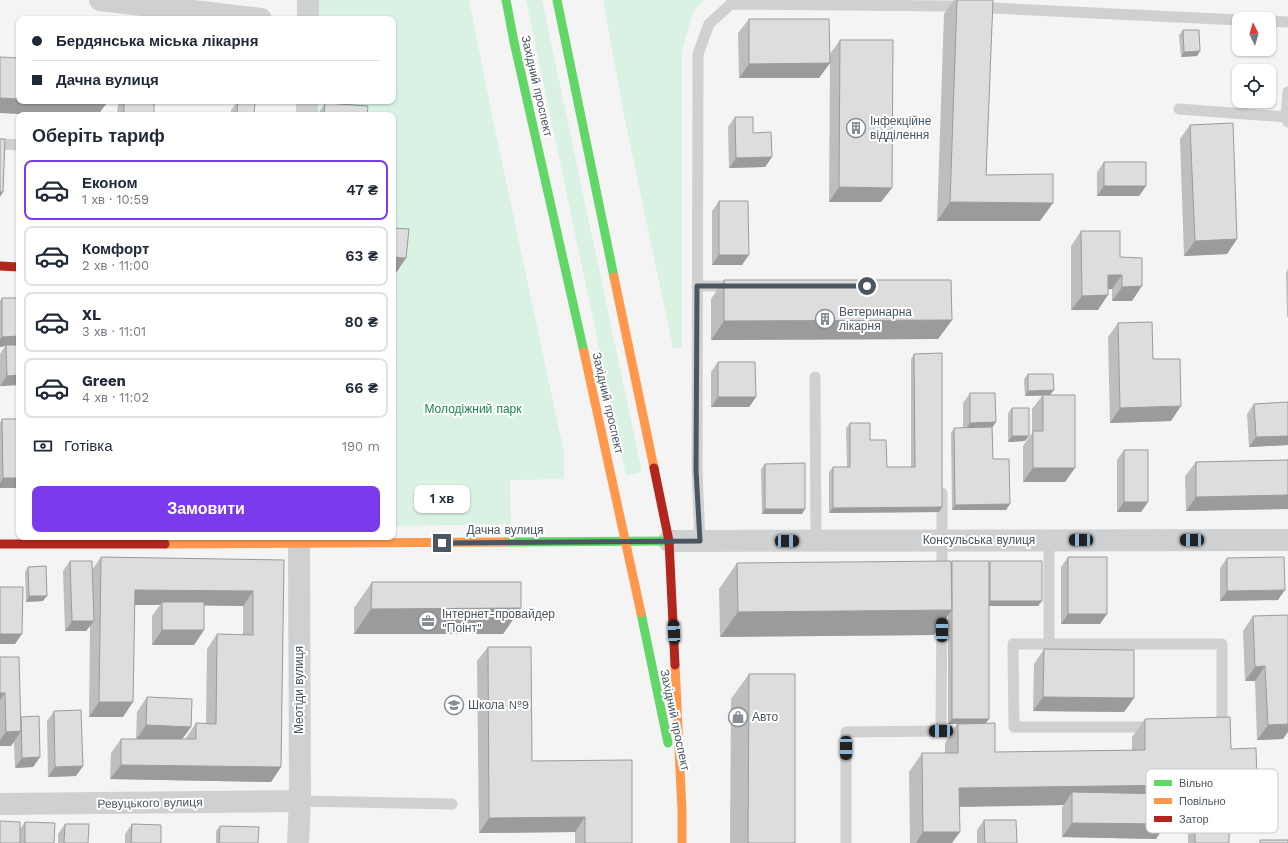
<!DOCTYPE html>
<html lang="uk">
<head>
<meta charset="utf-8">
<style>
	:root { --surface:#fff; --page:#f6f6f7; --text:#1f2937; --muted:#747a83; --line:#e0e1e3; --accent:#7c3aed }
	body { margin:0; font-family:"Work Sans",sans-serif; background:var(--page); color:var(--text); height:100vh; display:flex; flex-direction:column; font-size:15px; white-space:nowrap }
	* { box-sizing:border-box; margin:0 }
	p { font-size:13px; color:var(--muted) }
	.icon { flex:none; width:22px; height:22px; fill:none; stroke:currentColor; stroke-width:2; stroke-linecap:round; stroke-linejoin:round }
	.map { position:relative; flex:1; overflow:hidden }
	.side { position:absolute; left:16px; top:112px; width:380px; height:428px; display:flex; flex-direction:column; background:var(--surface); border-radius:8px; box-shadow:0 1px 3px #0004 }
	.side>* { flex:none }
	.top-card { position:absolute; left:16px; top:16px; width:380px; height:88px; border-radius:8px; box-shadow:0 1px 3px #0004; display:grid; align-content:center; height:88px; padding:0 16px; background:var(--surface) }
	.needle { width:26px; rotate:355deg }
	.fabs { position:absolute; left:1232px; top:12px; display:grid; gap:8px }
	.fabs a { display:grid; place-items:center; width:44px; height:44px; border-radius:8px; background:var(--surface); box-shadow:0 1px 3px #0004; font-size:20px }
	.end { position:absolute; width:18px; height:18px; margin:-9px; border:5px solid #4a5661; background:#fff; box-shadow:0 0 0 2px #fff }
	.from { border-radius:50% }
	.bubble { position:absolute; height:28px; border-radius:8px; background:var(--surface); box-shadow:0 1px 3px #0004; font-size:13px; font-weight:600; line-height:28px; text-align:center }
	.car { position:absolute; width:12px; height:24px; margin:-12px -6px; border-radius:5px; box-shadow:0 0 3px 1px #0007; background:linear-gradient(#222 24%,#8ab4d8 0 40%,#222 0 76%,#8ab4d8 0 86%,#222 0) }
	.top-card b { display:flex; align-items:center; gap:14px; height:38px; font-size:15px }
	.top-card b+b { border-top:1px solid var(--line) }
	.top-card i { width:10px; height:10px; background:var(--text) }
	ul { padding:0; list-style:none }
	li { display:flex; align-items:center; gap:12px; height:60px; margin:0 8px 6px; padding:0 8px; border:2px solid var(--line); border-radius:8px }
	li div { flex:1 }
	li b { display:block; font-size:15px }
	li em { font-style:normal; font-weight:600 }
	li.selected { border-color:var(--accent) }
	li>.icon { width:36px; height:36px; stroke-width:1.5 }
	h2 { padding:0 16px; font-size:18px; line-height:48px }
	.pay { display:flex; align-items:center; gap:10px; height:44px; padding:0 16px; font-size:15px }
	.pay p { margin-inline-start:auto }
	.button { display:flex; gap:8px; margin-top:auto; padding:8px 16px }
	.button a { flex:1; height:46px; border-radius:8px; background:var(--accent); color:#fff; font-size:16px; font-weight:600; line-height:46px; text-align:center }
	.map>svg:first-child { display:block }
</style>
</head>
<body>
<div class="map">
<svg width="1288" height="843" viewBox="0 0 1288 843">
	<rect width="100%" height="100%" fill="#f4f4f4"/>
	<!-- green -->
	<path fill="#d9f2e3" d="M308,0H469L493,120L564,453V479L510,480L511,524L393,526V115H307V101H393V19H308Z
		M526,0H542L642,472L626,476Z
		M603,0H704L693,12L682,51V348H673L625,120Z"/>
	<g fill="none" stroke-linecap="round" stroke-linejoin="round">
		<!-- lane -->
		<path stroke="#ced0d2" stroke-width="11" d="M735,0L731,4L948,6L1239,20
			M1269,21L1288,22
			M1288,92L1286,117L1288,122
			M1179,109L1286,117
			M0,144L19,145
			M697,286H734
			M815,377L816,541
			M1049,540V644H1222V727H1217
			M700,541L697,470L698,54L709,24L731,4
			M942,576V493
			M1049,644H1013L1014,727H1154
			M300,801L452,804
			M846,843V732L941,731L942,609"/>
		<!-- street -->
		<path stroke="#ced0d2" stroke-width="22" d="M100,0L261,19
			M308,0V19
			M307,115V101
			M669,541L1288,540
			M0,804L300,801
			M298,843L300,801L299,544"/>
		<!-- fast -->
		<path stroke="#63d668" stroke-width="9" d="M506,0L514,42L584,352
			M557,0L614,277
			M505,542L669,541
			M641,613L668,743"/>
		<!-- slow -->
		<path stroke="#ff974d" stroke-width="9" d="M614,277L654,468
			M584,352L641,613
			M165,544L505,542
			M675,665L682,811V843"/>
		<!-- jam -->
		<path stroke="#b3261e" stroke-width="9" d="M0,266L19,267
			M654,468L669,541L675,665
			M0,544H165"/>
	</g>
	<!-- wall -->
	<path fill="#bebebf" d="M954,0H993L986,175L1040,221H937L944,14Z
		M749,19L830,63L819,78H739L738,33Z
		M1183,30L1200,51L1197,56L1181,57L1179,35Z
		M840,40L881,202H829L830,54Z
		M120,101H154V115H117L118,105Z
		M238,101H246L254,115H231V110Z
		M325,103L367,115H317Z
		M735,117L753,133L772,157L765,167L729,168L728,127Z
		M1190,125L1237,239L1227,254L1184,256L1180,139Z
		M1104,162L1146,186L1139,196H1097V172Z
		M719,201L742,265H712V211Z
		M1081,231L1120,257L1132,301H1112V289H1108L1098,310H1071V246Z
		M1288,269V317H1287L1286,273Z
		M724,280L952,320L938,339L711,340V299Z
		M2,298L19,385L0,386V354L5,346L0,347V301Z
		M1118,323L1153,359L1171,421L1110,423L1108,337Z
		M914,354L939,512L829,513V472L833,467H847L846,428L850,423L870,440L887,467H911V359Z
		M718,362L756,397L749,407H711V372Z
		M1028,374L1051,395L1065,482H1023V446L1032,433V409L1042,396H1025L1024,379Z
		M970,393L996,422L992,427L993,459L1006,510H952L951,433L954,428H963V403Z
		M1288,402V445L1249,447L1247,414L1254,404Z
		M1012,408L1025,441L1008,442V413Z
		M2,419H19V488H0V423Z
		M1124,450L1148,502L1141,512H1117V460Z
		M1288,460V509L1186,511L1185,476L1196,462Z
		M765,464L802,514H762L761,469Z
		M101,557L284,560L281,767L271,782L110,779L111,753L121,739H136L137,712L147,697L191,727L182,739H186V738L196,723L206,724L207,649L217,634L243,635V606L204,605V630L194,645H152V616L160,605H135L123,717H89L90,626L86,631H65L63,571L70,561L92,570Z
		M1068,557L1100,624H1061V567Z
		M1227,558L1278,600L1220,601V568Z
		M990,561L1038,606H989V719L986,723L995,752L1132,750V737L1145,719L1231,749L1257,784L1244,802L1167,804L1156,839L1062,837V807L1064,805L959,807L952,843H910L909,772L922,753H945V743L957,724H948V615L934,635L720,637L719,589L737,563H989Z
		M28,567L43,601L26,602L25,572Z
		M372,582L521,608L503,634H354V608Z
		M1253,616L1283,739L1257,740L1255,681H1245L1243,631Z
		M488,647L532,761L632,843H575V832L479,833L477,661Z
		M1044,649L1134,698L1124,712L1033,711L1034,664Z
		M0,657L21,717L40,757L33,767L15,768L14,742L11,746H0Z
		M749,674L795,843H730L731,699Z
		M54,711L83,766L76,776L48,777L47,721Z
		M1195,816L1229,843H1188V826Z
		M984,820L1017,843H977V830Z
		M25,822L54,843H0L20,829Z
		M65,824L88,843H58V834Z
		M132,824L161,843H125V834Z
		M220,826L258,843H216V831Z"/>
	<!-- shaded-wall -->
	<path fill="#9b9b9b" d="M1200,51L1197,56L1181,57L1184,52Z
		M830,63L819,78H739L749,64Z
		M0,98L19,99V101H56L106,104L98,115H35L0,113Z
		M772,157L765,167L729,168L736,158Z
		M1104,186H1146L1139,196H1097Z
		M839,187L892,188L881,202H829Z
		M0,192H3L0,197Z
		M950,202L1053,203L1040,221H937Z
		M1237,239L1227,254L1184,256L1195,241Z
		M719,255H749L742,265H712Z
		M393,257L406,258L396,273L393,272Z
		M1108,275H1122L1112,289L1098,290Z
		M1142,286L1132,301H1112L1122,287Z
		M1108,295L1098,310H1071L1082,296Z
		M952,320L938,339L711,340L724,321Z
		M19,336V346L6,345L5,346L0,347V339L2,337Z
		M19,375V385L0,386L7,376Z
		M1054,390L1050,395L1025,396L1028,391Z
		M718,397H756L749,407H711Z
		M1181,406L1171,421L1110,423L1120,408Z
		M996,422L989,432L963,433L970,423Z
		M1012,436H1029L1025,441L1008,442Z
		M1288,436V445L1249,447L1256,437Z
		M1033,468H1075L1065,482H1023Z
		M3,478H19V488H0V483Z
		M1288,495V509L1186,511L1196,497Z
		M1124,502H1148L1141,512H1117Z
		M1010,504L1006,510H952L955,505Z
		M942,507L939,512L829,513L833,508Z
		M765,509H805L802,514H762Z
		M135,590L253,591L243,606L162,605V602L160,605H125Z
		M1285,590L1278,600L1220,601L1227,591Z
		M29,596H47L43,601L26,602Z
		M990,601H1042L1038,606H986Z
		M521,608L503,634H354L371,609Z
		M952,610L934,635L720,637L738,612Z
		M1068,614H1107L1100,624H1061Z
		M72,621H94L86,631H65Z
		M162,630H204L194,645H152Z
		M0,634H22L15,644H0Z
		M1265,666L1255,681H1245L1255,667Z
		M0,693H5L0,700Z
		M1043,697L1134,698L1124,712L1033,711Z
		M99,702H133L123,717H89Z
		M952,719H989L985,724H948Z
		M1288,724V732L1283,739L1257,740L1268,725Z
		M146,725L191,727L180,742L136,740Z
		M21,731L11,746H0V740L6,732Z
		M40,757L33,767L15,768L22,758Z
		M121,765L281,767L271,782L110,779Z
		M83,766L76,776L48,777L55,767Z
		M1257,784L1244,802L1072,805V792L1064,805L946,807L959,788Z
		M585,817L575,832L479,833L489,818Z
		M1072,823L1166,824L1156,839L1062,837Z
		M923,832H960L952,843H916Z"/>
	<!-- building -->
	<path fill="#ddddde" stroke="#9b9b9b" d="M957,0H993L986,175L1053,174V203L950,202Z
		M749,19H829L830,63L749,64Z
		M1183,30H1199L1200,51L1184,52Z
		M840,40H893L892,188L839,187Z
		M0,57L19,58V99L0,98Z
		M56,101H106V104Z
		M124,101H154V115H124Z
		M238,101L255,102L254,115H237Z
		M325,103L368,106L367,115H324Z
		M735,117H753V133L771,132L772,157L736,158Z
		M1233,123L1237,239L1195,241L1190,125Z
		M0,139H5L3,192H0Z
		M1104,162H1146V186H1104Z
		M719,201H748L749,255H719Z
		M393,228L409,229L406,258L393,257Z
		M1081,231H1120V257L1142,258V286L1122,287V275H1108V295L1082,296Z
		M724,280H951L952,320L724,321Z
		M2,298H19V336L2,337Z
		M1152,322L1153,359H1180L1181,406L1120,408L1118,323Z
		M6,345H19V375L7,376Z
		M942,353V507L833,508V467H850V423H870V440H886L887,467H915L914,354Z
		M718,362H755L756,397H718Z
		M1028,374H1053L1054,390L1028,391Z
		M970,393H995L996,422L970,423Z
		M1043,395H1075V468H1033V431H1043Z
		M1288,402V436L1256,437L1254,404Z
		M1012,408H1029V436H1012Z
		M2,419H19V478H3Z
		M992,427L993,459H1009L1010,504L955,505L954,428Z
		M1124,450H1148V502H1124Z
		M1288,460V495L1196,497V462Z
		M805,463V509H765V464Z
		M101,557L284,560L281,767L121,765V739H196V723L216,724L217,634L253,635V591L135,590L133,702H99Z
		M1068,557H1107V614H1068Z
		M1284,557L1285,590L1227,591V558Z
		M70,561H92L94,621H72Z
		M951,561L952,610L738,612L737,563Z
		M952,561H989V719H952Z
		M990,561H1042V601H990Z
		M46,566L47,596H29L28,567Z
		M372,582H521V608L371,609Z
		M0,587H23L22,634H0Z
		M162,602H204V630H162Z
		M1288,615V724L1268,725L1265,666L1255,667L1253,616Z
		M488,647H531L532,761L632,760V843H585V817L489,818Z
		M1044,649L1134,650V698L1043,697Z
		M0,657H19L21,731L6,732L5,693H0Z
		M749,674H795V843H748Z
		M147,697L192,699L191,727L146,725Z
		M81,710L83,766L55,767L54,711Z
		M39,716L40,757L22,758L21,717Z
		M1230,717L1231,749L1256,748L1257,784L959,788L960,832H923L922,753H958V724L995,723V752L1145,750V719Z
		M1072,792L1167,794L1166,824L1072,823Z
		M1195,816H1229V843H1195Z
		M984,820H1016L1017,843H985Z
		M0,821L20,822V843H0Z
		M25,822L55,823L54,843H25Z
		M65,824H89L88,843H64Z
		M132,824L161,825V843H131Z
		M220,826L259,827L258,843H219Z
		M1260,840H1288V843H1260Z"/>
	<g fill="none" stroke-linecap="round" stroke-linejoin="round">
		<!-- route -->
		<path stroke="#4a5661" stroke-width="5" d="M442,543L700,541L696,470L697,286H867"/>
	</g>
	<!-- icons -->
	<defs>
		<symbol id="building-ring" viewBox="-11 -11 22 22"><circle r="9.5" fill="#fff" stroke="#868d94" stroke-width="1.5"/><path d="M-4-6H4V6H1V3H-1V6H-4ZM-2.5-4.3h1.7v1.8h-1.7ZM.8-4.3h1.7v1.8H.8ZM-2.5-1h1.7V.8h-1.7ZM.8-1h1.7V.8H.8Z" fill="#868d94"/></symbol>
		<symbol id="office-ring" viewBox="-11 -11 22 22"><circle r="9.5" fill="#fff" stroke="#868d94" stroke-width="1.5"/><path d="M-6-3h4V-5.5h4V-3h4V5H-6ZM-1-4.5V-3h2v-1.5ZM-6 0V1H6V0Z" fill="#868d94"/></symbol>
		<symbol id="school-ring" viewBox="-11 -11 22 22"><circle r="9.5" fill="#fff" stroke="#868d94" stroke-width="1.5"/><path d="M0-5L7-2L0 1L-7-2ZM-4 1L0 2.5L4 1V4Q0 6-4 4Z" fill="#868d94"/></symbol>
		<symbol id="shop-ring" viewBox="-11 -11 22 22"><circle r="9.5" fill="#fff" stroke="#868d94" stroke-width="1.5"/><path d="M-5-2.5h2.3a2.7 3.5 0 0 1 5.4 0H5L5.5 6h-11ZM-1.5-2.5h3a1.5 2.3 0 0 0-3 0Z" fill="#868d94"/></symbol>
	</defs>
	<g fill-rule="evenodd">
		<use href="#building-ring" x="845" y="117" width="22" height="22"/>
		<use href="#building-ring" x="814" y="308" width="22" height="22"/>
		<use href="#office-ring" x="417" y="610" width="22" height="22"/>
		<use href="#school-ring" x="443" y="694" width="22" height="22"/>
		<use href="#shop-ring" x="727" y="706" width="22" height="22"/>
	</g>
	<g text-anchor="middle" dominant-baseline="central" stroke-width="4" stroke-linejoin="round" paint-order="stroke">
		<!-- street labels -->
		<g font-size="12" fill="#4a5661" stroke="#fff">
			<text transform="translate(537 86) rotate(77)">Західний проспект</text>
			<text transform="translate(608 403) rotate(77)">Західний проспект</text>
			<text x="505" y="530">Дачна вулиця</text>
			<text x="979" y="540">Консульська вулиця</text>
			<text transform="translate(299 690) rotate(-90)">Меотіди вулиця</text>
			<text transform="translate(675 720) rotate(78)">Західний проспект</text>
			<text transform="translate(150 803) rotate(-1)">Ревуцького вулиця</text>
		</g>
		<!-- poi labels -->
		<g font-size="12" fill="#4a5661" stroke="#fff" text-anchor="start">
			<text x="870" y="121">Інфекційне<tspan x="870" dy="14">відділення</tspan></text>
			<text x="839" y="312">Ветеринарна<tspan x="839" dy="14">лікарня</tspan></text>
			<text x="442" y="614">Інтернет-провайдер<tspan x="442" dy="14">"Поінт"</tspan></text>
			<text x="468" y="705">Школа №9</text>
			<text x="752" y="717">Авто</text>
		</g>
		<!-- park labels -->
		<g font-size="12" fill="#17864f" stroke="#fff">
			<text x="473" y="409">Молодіжний парк</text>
		</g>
	</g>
	<!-- legend -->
	<rect x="1146" y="769" width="132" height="64" rx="6" fill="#fff" stroke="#c9ccd0" stroke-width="1"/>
	<rect x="1154" y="780" width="18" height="6" fill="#63d668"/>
	<rect x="1154" y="798" width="18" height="6" fill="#ff974d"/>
	<rect x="1154" y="816" width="18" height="6" fill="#b3261e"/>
	<g font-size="11" fill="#4a5661">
		<text x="1179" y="787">Вільно</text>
		<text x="1179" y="805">Повільно</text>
		<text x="1179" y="823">Затор</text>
	</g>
</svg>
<div class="fabs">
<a><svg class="needle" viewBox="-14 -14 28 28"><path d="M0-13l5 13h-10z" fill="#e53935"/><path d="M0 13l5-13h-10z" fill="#747a83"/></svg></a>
<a><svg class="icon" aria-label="locate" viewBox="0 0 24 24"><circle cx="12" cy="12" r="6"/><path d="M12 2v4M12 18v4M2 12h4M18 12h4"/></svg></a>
</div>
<i class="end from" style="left:867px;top:286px"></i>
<i class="end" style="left:442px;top:543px"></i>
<div class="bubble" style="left:414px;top:485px;width:56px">1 хв</div>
<i class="car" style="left:1081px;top:540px;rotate:270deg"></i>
<i class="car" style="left:1192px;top:540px;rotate:270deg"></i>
<i class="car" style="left:787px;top:541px;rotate:90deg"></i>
<i class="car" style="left:942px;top:630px;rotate:0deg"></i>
<i class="car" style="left:674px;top:632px;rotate:357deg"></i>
<i class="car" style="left:941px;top:731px;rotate:269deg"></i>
<i class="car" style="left:846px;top:748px;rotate:180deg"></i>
<div class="top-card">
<b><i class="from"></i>Бердянська міська лікарня</b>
<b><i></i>Дачна вулиця</b>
</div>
<section class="side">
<h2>Оберіть тариф</h2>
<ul>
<li class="selected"><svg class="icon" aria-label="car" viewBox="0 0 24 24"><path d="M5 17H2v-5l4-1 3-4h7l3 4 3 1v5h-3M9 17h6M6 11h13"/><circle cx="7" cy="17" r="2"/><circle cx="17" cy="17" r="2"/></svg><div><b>Економ</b><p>1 хв · 10:59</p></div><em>47 ₴</em></li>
<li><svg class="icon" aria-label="car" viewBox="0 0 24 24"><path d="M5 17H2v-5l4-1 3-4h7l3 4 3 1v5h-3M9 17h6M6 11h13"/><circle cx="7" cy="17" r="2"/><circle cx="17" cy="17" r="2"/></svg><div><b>Комфорт</b><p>2 хв · 11:00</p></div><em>63 ₴</em></li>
<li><svg class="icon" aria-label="car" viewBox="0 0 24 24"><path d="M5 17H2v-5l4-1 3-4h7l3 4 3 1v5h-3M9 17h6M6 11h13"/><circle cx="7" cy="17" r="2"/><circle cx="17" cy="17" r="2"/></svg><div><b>XL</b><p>3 хв · 11:01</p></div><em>80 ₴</em></li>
<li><svg class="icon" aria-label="car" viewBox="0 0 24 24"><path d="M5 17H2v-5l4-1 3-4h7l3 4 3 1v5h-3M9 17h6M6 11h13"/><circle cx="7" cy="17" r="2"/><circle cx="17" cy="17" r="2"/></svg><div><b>Green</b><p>4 хв · 11:02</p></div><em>66 ₴</em></li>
</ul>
<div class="pay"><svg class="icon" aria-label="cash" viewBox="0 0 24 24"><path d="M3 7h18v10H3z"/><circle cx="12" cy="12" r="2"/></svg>Готівка<p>190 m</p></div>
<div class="button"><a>Замовити</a></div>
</section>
</div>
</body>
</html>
